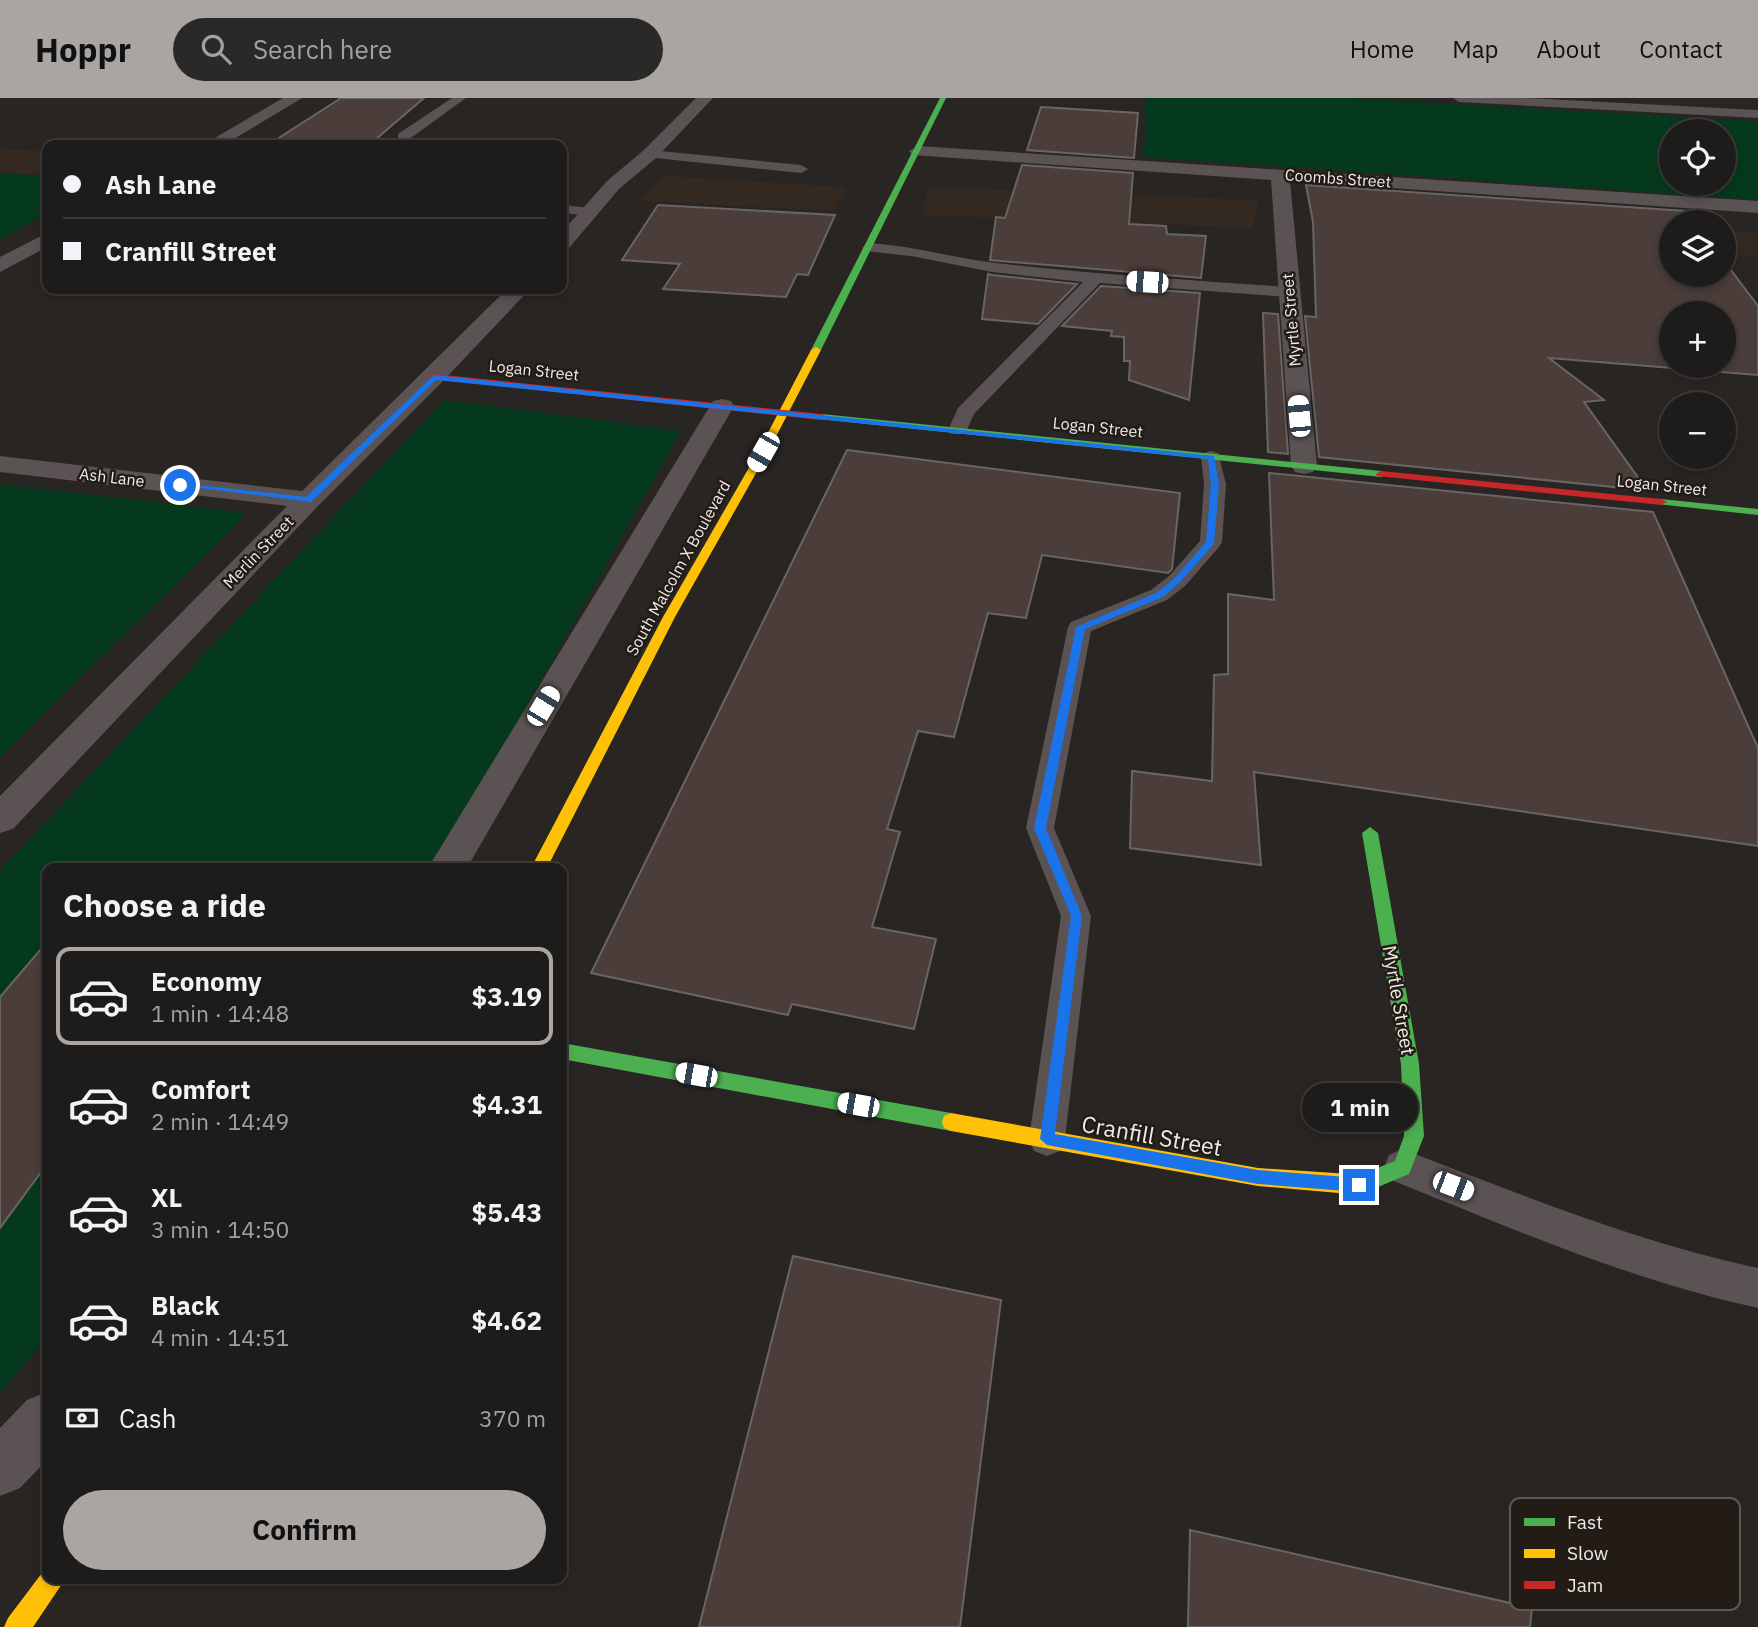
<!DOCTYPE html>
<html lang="en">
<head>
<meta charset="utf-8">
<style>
	:root { --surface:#1e1c1a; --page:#2b2927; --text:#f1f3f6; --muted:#a1a1a2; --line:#3c3a39; --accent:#a9a5a2 }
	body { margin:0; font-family:"IBM Plex Sans",sans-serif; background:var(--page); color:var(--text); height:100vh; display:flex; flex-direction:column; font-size:26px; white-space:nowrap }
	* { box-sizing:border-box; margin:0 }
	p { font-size:23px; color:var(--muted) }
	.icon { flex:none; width:38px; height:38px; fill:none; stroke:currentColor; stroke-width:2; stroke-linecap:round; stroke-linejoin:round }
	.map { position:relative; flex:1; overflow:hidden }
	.details { position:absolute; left:42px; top:765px; width:525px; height:721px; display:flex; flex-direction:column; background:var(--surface); border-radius:14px; box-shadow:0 4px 10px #0003,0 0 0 2px var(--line) }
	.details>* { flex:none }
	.top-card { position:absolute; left:42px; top:42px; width:525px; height:154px; border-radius:14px; box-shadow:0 4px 10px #0003,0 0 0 2px var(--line); display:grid; align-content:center; height:154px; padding:0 21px; background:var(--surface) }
	.buttons { position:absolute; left:1659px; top:21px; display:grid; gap:14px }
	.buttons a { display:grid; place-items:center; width:77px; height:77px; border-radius:50%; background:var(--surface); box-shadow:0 4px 10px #0003,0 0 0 2px var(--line); font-size:35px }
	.end { position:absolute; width:32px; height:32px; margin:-16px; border:9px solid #1a73e8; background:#fff; box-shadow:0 0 0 4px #fff }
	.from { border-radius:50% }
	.bubble { position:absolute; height:49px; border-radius:24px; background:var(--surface); box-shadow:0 4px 10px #0003,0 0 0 2px var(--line); font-size:23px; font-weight:700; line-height:49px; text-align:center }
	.car { position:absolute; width:21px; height:42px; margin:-21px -10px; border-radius:9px; box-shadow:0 0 5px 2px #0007; background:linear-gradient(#fff 24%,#345 0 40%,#fff 0 76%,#345 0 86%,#fff 0) }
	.top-card b { display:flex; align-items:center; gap:24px; height:66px; font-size:26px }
	.top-card b+b { border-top:2px solid var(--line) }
	.top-card i { width:18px; height:18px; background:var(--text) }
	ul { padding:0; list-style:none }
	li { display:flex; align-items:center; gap:21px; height:98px; margin:0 14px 10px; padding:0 7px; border:4px solid transparent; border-radius:14px }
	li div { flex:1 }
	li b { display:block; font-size:26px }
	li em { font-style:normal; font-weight:700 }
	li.active { border-color:var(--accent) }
	li>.icon { width:63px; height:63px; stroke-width:1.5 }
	h2 { padding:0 21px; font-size:32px; line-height:84px }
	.pay { display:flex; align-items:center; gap:18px; height:77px; padding:0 21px; font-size:26px }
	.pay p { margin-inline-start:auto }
	.cta { display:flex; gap:14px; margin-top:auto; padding:14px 21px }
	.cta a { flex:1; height:80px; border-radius:42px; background:var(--accent); color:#111; font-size:28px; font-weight:700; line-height:80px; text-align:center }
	header { display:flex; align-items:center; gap:42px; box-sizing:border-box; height:98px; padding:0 35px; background:var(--accent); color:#111 }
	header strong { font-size:33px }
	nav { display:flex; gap:38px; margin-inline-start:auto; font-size:24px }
	.search { width:490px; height:63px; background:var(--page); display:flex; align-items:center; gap:18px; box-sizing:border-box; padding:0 24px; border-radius:38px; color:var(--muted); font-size:26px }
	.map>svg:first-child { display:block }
</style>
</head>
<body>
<header>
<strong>Hoppr</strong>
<div class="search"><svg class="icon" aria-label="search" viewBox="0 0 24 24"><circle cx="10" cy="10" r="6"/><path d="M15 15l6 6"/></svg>Search here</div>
<nav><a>Home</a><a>Map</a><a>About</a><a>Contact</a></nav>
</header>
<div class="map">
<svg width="1758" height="1529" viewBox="0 0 1758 1529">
	<rect width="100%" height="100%" fill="#282523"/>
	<!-- built -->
	<path fill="#342921" d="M0,51L47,53V78L0,75Z
		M664,78L847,89L834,113L640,103Z
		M929,89L1258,102L1253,130L922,117Z
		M1724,133L1758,134V159L1724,158Z"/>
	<!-- green -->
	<path fill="#05391d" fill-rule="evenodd" d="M1146,0H1347L1758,23V102L1144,59ZM1671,33H1724V86H1671Z
		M0,75L47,78V115L0,142Z
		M444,302L681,333L436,770H47V1240L0,1295V773Z
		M0,386L247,415L0,660Z"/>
	<!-- building -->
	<path fill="#4a3d3a" stroke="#686563" stroke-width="2" fill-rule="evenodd" d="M341,0H424L369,47H268Z
		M1041,9L1138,15L1134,60L1027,52Z
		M1022,67L1133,75L1129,126L1166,128L1167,136L1206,138L1201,180L990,162L996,119L1005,120Z
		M1306,87L1686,113L1695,124H1671V177H1724V163L1758,208V277L1549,260L1604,302L1584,304L1637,378L1643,392L1319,359L1305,218L1316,219L1313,124ZM1671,215H1724V268H1671Z
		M658,107L835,117L808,177L797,176L786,199L663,191L680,166L622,162Z
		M988,176L992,177L1077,186L1038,226L982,221Z
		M1101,188L1200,195L1189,302L1129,282L1130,263H1124V239L1111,238L1112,233L1062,228Z
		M1263,215L1278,216L1288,356L1268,354Z
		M847,352L1180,395L1172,471L1168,475L1042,457L1026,520L988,515L954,639L918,633L887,731L900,734L872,829L936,841L914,931L792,906L788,917L591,875Z
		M1269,375L1653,414L1758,650V748L1254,674L1261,767L1130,750L1132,673L1212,683L1214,577L1228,576V496L1274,502Z
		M47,844V1066L0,1130V899Z
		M793,1158L1001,1202L960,1529H699Z
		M1190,1432L1532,1510L1530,1529H1188Z"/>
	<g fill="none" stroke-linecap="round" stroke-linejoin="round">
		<!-- lane -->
		<path fill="#5b5253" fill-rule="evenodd" d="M452,0H466L408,42H398V36Z
			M1453,0H1527L1758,12V20L1459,4Z
			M650,52L801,67L808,71L801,75L645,59L643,56Z
			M562,107L590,110L597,114L590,118L562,115Z
			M870,145C913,148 954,160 996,165C1093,176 1191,182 1288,189L1296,194L1288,199L1100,185L974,316L965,336H951L948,332L958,310L1083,184L992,174L911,158L865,153L862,150L865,147Z
			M1211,353L1218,355L1226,386L1222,444L1219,449L1185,488L1167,502L1091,533L1054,730L1091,818L1065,1041L1060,1053L1047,1058L1034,1053L1029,1041L1061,818L1026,730L1068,529L1071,524L1151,492L1169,478L1200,443L1204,386L1201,359L1204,355Z
			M1402,1051C1520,1096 1635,1144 1758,1170V1210C1630,1182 1510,1130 1389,1081L1384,1069L1389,1057Z"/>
		<!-- street -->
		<path fill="#5b5253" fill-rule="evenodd" d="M283,0H302L224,47H203Z
			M696,0H713L656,60L619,91L569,150L562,152V134L607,83L644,52Z
			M918,48L1758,103V115L1290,83L1317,368L1313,374L1304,376L1295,374L1291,368L1271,82L912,57L909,53Z
			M47,135V149L0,174V159Z
			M507,191H530L442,284L318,408L13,731L0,735V698L287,408L0,374V358L302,393Z
			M722,301L731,303L734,308L467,770H428L710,308L713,303Z
			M47,1294V1362L20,1390L0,1398V1330L27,1302Z"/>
		<!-- fast -->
		<path fill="#4caf50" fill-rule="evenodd" d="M940,0H946L821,252L813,254L811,252Z
			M822,316L1381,373L1386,376L1381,379L818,321L817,319Z
			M1661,401L1758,411V417L1657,406V402Z
			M1370,729L1378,735L1419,966L1424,1038L1409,1076L1359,1097L1343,1093L1340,1086L1343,1079L1350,1076L1359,1077L1395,1063L1404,1038L1401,966L1362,735Z
			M562,945L951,1015L958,1018L960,1024L958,1030L951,1033L562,961Z"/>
		<!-- slow -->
		<path fill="#ffc107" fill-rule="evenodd" d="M816,249L821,252L768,354L675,519L547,770H531L663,519L758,354L811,252Z
			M951,1015L1258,1070L1350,1076L1357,1079L1360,1086L1357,1093L1350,1096L1258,1088L951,1033L944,1030L942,1024L944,1018Z
			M45,1471H47V1480H66L33,1529H4L8,1520Z"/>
		<!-- jam -->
		<path fill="#c62828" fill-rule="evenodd" d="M434,276L822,316L827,319L822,322L431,281L429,279Z
			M1381,373L1661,401L1667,404L1661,407L1377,378L1376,376Z"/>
	</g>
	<!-- route -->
	<path fill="#1a73e8" d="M434,277L1214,358L1219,386L1214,446L1180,484L1163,499L1085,531L1046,730L1082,818L1055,1036L1258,1072L1359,1080L1364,1082V1092L1359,1094L1258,1086L1047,1047L1040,1041L1071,818L1034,730L1076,529L1156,495L1174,481L1206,444L1211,386L1208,361L436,282L311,404L176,387L180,385L306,399Z"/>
	<g text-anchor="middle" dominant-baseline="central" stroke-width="5" stroke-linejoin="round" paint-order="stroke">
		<!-- far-street labels -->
		<g font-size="16" fill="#eeeae6" stroke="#221b16">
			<text transform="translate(1338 80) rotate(4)">Coombs Street</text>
			<text transform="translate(1291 222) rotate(-95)">Myrtle Street</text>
			<text transform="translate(534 272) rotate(6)">Logan Street</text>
			<text transform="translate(1098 329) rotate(6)">Logan Street</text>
			<text transform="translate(112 379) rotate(7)">Ash Lane</text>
			<text transform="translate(1662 387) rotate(6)">Logan Street</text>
			<text transform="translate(258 454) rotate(-46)">Merlin Street</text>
			<text transform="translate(678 470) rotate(-61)">South Malcolm X Boulevard</text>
		</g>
		<!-- street labels -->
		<g font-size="19" fill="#eeeae6" stroke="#221b16">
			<text transform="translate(1399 902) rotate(80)">Myrtle Street</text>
		</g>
		<!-- near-street labels -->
		<g font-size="23" fill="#eeeae6" stroke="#221b16">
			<text transform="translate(1152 1037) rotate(10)">Cranfill Street</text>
		</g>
	</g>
	<!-- legend -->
	<rect x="1510" y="1400" width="230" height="112" rx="10" fill="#221b16" stroke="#5f5954" stroke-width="2"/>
	<rect x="1524" y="1420" width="31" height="8" fill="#4caf50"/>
	<rect x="1524" y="1451" width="31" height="9" fill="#ffc107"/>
	<rect x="1524" y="1483" width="31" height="8" fill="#c62828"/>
	<g font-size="19" fill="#eeeae6">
		<text x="1567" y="1431">Fast</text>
		<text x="1567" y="1462">Slow</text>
		<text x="1567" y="1494">Jam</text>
	</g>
</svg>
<div class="buttons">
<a><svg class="icon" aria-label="locate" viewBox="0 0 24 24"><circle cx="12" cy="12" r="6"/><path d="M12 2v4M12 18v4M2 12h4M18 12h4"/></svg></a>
<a><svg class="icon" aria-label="layers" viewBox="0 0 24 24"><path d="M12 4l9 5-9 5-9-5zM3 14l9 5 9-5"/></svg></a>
<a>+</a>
<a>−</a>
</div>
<i class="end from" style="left:180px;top:387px"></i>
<i class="end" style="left:1359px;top:1087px"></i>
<div class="bubble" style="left:1302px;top:985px;width:116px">1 min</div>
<i class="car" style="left:1147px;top:184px;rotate:274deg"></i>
<i class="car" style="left:1299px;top:318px;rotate:355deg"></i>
<i class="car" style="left:763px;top:354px;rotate:210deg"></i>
<i class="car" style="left:543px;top:608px;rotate:31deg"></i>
<i class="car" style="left:696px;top:977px;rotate:280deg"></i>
<i class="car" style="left:858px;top:1007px;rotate:280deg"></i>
<i class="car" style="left:1453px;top:1088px;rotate:111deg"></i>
<div class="top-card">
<b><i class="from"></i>Ash Lane</b>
<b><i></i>Cranfill Street</b>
</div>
<section class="details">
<h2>Choose a ride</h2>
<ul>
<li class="active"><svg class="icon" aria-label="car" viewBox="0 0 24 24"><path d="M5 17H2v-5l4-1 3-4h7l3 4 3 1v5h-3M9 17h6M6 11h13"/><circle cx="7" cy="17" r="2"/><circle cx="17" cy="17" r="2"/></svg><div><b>Economy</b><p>1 min · 14:48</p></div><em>$3.19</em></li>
<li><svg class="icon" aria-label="car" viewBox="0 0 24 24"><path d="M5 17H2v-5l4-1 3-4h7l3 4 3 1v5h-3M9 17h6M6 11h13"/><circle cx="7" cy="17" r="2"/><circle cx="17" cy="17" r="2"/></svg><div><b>Comfort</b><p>2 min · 14:49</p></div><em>$4.31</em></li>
<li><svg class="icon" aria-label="car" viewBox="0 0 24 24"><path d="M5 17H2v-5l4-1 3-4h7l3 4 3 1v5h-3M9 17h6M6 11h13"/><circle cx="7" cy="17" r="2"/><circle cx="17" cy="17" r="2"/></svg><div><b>XL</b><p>3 min · 14:50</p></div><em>$5.43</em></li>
<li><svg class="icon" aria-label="car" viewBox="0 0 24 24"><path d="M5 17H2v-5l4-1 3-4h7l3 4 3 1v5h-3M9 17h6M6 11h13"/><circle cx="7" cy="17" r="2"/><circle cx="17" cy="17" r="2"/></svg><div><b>Black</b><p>4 min · 14:51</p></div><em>$4.62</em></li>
</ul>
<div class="pay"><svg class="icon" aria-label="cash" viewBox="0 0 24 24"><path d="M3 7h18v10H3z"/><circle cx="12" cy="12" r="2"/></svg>Cash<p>370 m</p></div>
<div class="cta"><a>Confirm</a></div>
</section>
</div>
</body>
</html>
